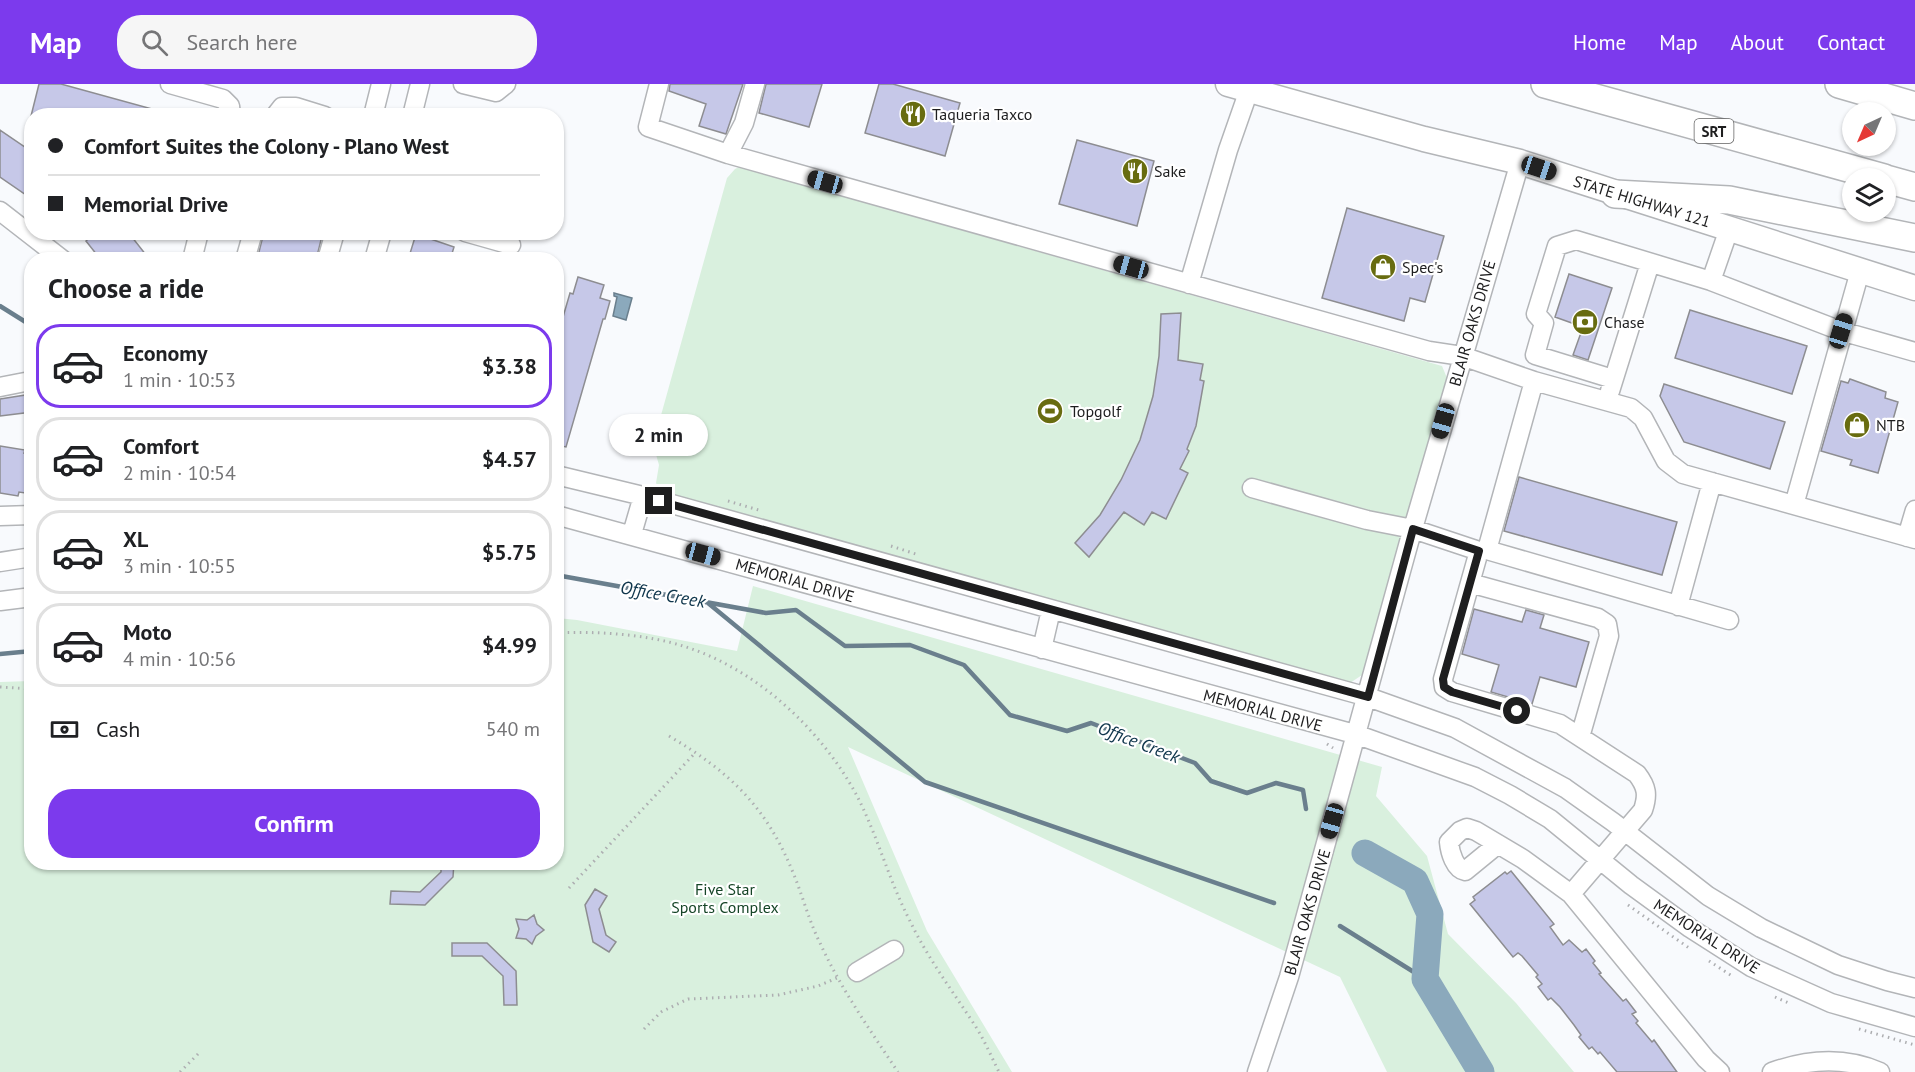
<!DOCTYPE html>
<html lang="en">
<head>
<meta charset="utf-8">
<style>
	:root { --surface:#fff; --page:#f6f6f6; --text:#202124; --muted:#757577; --line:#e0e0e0; --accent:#7c3aed }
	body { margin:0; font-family:"PT Sans",sans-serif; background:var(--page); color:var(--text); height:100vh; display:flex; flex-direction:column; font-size:22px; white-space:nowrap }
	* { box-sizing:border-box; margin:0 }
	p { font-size:20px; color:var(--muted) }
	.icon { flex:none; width:33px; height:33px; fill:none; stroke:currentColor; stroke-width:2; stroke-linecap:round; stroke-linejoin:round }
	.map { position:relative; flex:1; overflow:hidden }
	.side { position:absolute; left:24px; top:168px; width:540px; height:618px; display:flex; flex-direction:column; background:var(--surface); border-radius:24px; box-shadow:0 2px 4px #0004 }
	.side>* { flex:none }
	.guide { position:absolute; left:24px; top:24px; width:540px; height:132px; border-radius:24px; box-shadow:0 2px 4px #0004; display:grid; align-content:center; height:132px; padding:0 24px; background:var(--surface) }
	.needle { width:39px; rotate:224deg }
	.tools { position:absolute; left:1842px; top:18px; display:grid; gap:12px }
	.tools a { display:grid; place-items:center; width:54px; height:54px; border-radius:50%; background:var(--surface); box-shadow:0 2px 4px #0004; font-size:30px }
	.end { position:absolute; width:27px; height:27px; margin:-14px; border:8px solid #1e1e1f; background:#fff; box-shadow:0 0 0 3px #fff }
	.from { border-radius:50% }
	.bubble { position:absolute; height:42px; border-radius:21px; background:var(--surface); box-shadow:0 2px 4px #0004; font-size:20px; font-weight:700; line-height:42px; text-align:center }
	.car { position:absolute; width:18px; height:36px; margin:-18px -9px; border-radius:8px; box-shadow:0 0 4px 2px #0007; background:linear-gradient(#222 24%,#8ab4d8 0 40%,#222 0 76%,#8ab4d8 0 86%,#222 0) }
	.guide b { display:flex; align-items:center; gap:21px; height:57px; font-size:22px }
	.guide b+b { border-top:2px solid var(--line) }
	.guide i { width:15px; height:15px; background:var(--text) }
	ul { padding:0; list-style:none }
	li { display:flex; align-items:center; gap:18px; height:84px; margin:0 12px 9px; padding:0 12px; border:3px solid var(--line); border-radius:24px }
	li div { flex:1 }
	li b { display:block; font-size:22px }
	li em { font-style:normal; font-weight:700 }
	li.current { border-color:var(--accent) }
	li>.icon { width:54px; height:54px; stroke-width:1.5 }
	h2 { padding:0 24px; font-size:27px; line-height:72px }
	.pay { display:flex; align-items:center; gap:15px; height:66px; padding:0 24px; font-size:22px }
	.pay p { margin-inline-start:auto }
	.cta { display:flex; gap:12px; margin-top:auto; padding:12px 24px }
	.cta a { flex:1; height:69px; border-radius:24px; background:var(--accent); color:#fff; font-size:24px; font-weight:700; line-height:69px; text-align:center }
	header { display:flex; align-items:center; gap:36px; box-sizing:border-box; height:84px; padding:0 30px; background:var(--accent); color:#fff }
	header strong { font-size:28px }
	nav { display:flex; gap:33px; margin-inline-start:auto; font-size:21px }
	.search { width:420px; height:54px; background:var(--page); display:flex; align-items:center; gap:15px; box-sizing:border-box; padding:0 21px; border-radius:24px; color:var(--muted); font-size:22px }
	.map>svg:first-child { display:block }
</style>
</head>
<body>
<header>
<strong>Map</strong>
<div class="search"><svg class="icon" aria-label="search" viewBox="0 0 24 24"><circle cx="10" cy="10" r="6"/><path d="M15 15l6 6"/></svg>Search here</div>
<nav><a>Home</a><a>Map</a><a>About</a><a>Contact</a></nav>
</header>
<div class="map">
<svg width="1915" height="988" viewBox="0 0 1915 988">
	<rect width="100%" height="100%" fill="#f8fafd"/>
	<!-- green -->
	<path fill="#d9f0de" d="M739,83L1442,282L1447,294L1368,580L1362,591L1347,601L662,410L656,399L659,381L653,360L727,94L735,85Z
		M753,502L1382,683L1376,712L1427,772L1448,850L1516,919L1574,988H1387L1340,893L848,663L927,847L1012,988H0V598L31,597L32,778H556L557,534L577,536L737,567Z"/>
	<!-- water -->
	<path fill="#8ba9bc" stroke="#6a7f8d" stroke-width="1.5" d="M614,209L632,214L626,236L613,232L617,213L614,212Z"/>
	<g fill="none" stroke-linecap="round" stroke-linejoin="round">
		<!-- stream -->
		<path stroke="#6a7f8d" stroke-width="4.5" d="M0,222L32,242
			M556,491L766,529L796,526L845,562L910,561L964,581L1010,631L1067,647L1091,639L1195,679L1211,697L1247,709L1276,699L1303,706L1306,725
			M708,519L925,698L1274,819
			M0,570L32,567
			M1340,842L1425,895"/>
		<!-- river -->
		<path stroke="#8ba9bc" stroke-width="27" d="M1365,769L1415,797L1430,830L1425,895L1481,988"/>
	</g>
	<!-- building -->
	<path fill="#c6c8e8" stroke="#8d8d91" stroke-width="1.5" d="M39,0H61L163,28L162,32H31Z
		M670,0H743L726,50L699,42L706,20L669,7Z
		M766,0H822L809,43L759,29Z
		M879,0H893L960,19L945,72L865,49Z
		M0,46L32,68V115L0,93Z
		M1077,56L1154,77L1137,142L1059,120Z
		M1347,124L1444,152L1425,218L1410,214L1404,237L1322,214Z
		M96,148H128L150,176H101L86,157Z
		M264,148H323L316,176H257Z
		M416,150L454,163L450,176H408Z
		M1569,190L1612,204L1588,276L1573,271L1583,243L1555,233Z
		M578,193L604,201L600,214L610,217L605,235H603L566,363L556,361V239L561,240L570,209L573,210Z
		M1690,226L1807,262L1792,310L1675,274Z
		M1181,229L1178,276L1203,280L1200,296L1204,297L1196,342L1187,365L1189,367L1180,385L1188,389L1166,435L1152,428L1144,441L1124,428L1089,473L1075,459L1100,431L1121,396L1140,356L1153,312L1159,272L1161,230Z
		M1850,295L1886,308L1885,314L1898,318L1878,389L1850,381L1852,376L1821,367L1841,297L1848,299Z
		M1664,300L1785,338L1770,385L1684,358L1660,312Z
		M32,310V328L0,332V315Z
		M0,362L25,366L24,369L32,370V410L19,408L18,412L0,409Z
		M1519,393L1677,438L1662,491L1504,447Z
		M1474,525L1522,538L1526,526L1544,531L1540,544L1589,558L1576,603L1540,593L1532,620L1491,608L1499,581L1462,570Z
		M441,778H454L453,793L425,821L390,820L391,807L420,808L441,788Z
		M1511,787L1554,840L1550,843L1563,861L1569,856L1582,868L1586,865L1595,877L1593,879L1601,889L1599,890L1623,917L1626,915L1636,928L1632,930L1638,937L1636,939L1652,958L1654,956L1677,988H1617L1600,968L1598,970L1592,963L1589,965L1579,953L1581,951L1574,941L1560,923L1551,914L1548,916L1538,903L1542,900L1536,893L1538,891L1522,872L1518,869L1513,873L1470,820L1475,816L1473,813L1505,788L1507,790Z
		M595,805L607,812L599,825L606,851L616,858L609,868L593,858L585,821Z
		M534,831L537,840L544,846L536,852L532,860L526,855L516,854L519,845L516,835L527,836Z
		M452,859H487L516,887L517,921H504L503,892L482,872H452Z"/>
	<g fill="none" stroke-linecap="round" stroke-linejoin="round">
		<defs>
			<path id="minor" d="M170,0L223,15L230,22L231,32
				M463,0L496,8L506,0
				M659,0L648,43L728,70L1429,267L1462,272L1534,297L1631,324L1643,334L1666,377L1683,390L1915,455
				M275,32L282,23H296L325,32
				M373,32L381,0
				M412,32L420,0
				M728,70L744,39L755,0
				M0,127L63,176
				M465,148L511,161
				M192,176L199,148
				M245,176L253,148
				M327,176L335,148
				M374,176L382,148
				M1711,197L1729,145
				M1189,200L1228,66L1249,6
				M1613,295L1535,271L1544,239L1536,230L1557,162L1576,156L1711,197L1841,247L1915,268
				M0,303L25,298
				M1610,307L1650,179
				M556,391L643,412L1368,613L1455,644L1565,704L1613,738L1708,812L1761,844L1838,881L1887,897L1915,904
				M1252,404L1367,436L1413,445L1479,467L1443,595L1444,603L1452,608L1560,640L1637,690C1647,703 1648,711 1643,726L1571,810
				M1794,421L1860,187
				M556,431L1358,651L1475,693L1510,711L1550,735L1631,801L1690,844L1751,883L1831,919L1915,943
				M0,432L32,431
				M632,450L643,412
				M1907,453L1915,426
				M1487,466L1729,536
				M1479,467L1487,466L1534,297
				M0,478L32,473
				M1470,499L1598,534L1607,540L1609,552L1580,653
				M0,517L32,513
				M1678,522L1712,398
				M1042,565L1051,526
				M1498,760L1465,787C1455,785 1450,769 1449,758L1460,747L1467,744L1476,747L1523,775L1571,810L1706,975L1720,988
				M857,888L894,866
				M1257,988L1289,893L1409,458L1520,78
				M1772,988C1808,975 1844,972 1880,988"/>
			<path id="major" d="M1228,0L1424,55L1520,78L1915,204"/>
			<path id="highway" d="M1545,0L1884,94
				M1839,0L1915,22
				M1886,95L1915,103
				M1615,110L1729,116L1915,154"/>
		</defs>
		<!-- minor casing -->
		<use href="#minor" stroke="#b3b5b8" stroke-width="21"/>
		<!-- major casing -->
		<use href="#major" stroke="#b3b5b8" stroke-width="27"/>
		<!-- highway casing -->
		<use href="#highway" stroke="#b3b5b8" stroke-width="30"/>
		<!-- path -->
		<path stroke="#adaeb1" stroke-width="3" stroke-dasharray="1.5 4.5" stroke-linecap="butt" d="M728,417L762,427
			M891,462L919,471
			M556,549C596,547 645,550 683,562C755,584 820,644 856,710C877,750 888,794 909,835C927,873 951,905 974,940C984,955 991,972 999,988
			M0,603L32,605
			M669,652C730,688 767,723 794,791C803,813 809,837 820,859C841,905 870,946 898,988
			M1327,660L1333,664
			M569,804L696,668
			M1628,821L1689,864
			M1709,877L1732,892
			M1775,913L1791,920
			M644,945L661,928L688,915L778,911L818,902L837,894
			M1859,945L1915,961
			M180,988L201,967"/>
		<!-- minor -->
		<use href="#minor" stroke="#fff" stroke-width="18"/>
		<!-- major -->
		<use href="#major" stroke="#fff" stroke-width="24"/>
		<!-- highway -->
		<use href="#highway" stroke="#fff" stroke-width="27"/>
	</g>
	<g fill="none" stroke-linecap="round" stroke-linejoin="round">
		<!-- route -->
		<path stroke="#1e1e1f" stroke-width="8" d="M659,417L1368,613L1413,445L1479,467L1443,595L1444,603L1452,608L1517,627"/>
	</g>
	<!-- icons -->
	<defs>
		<symbol id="restaurant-disc" viewBox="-11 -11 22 22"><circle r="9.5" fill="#686c10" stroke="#fff"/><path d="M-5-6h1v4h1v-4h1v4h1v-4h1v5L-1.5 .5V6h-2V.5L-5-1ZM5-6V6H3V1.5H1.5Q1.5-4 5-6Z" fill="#fff"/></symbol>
		<symbol id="shop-disc" viewBox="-11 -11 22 22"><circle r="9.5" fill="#686c10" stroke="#fff"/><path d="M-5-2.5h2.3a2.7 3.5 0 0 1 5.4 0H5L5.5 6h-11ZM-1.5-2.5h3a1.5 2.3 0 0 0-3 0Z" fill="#fff"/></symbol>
		<symbol id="bank-disc" viewBox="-11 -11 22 22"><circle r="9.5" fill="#686c10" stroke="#fff"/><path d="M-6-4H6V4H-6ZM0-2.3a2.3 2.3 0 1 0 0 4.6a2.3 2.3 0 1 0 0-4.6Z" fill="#fff"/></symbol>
		<symbol id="stadium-disc" viewBox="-11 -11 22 22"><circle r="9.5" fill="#686c10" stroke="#fff"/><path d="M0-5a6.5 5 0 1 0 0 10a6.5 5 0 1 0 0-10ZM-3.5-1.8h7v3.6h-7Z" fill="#fff"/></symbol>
	</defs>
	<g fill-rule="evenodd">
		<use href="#restaurant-disc" x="898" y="15" width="30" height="30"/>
		<use href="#restaurant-disc" x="1120" y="72" width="30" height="30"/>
		<use href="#shop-disc" x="1368" y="168" width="30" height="30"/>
		<use href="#bank-disc" x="1570" y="223" width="30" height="30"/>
		<use href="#stadium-disc" x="1035" y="312" width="30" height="30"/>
		<use href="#shop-disc" x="1842" y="326" width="30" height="30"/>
	</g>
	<g text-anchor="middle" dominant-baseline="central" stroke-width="4.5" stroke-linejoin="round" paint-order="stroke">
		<!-- shield labels -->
		<rect fill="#fff" stroke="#626262" stroke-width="1.5" x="1694.5" y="35" width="39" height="24" rx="4.5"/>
		<g font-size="15" font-weight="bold" fill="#1e1e1f">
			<text x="1714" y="47">SRT</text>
		</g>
		<!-- poi labels -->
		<g font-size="16" fill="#1e1e1f" stroke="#fff" text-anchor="start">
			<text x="932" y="30">Taqueria Taxco</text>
			<text x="1154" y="87">Sake</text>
			<text x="1402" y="183">Spec's</text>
			<text x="1604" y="238">Chase</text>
			<text x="1070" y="327">Topgolf</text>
			<text x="1876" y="341">NTB</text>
		</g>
		<!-- street labels -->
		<g font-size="16" fill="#1e1e1f" stroke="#fff">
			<text transform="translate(1642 117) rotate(17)">STATE HIGHWAY 121</text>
			<text transform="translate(1472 239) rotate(-74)">BLAIR OAKS DRIVE</text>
			<text transform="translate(795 496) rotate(16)">MEMORIAL DRIVE</text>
			<text transform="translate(1263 626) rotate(15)">MEMORIAL DRIVE</text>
			<text transform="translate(1307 828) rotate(-74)">BLAIR OAKS DRIVE</text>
			<text transform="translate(1707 852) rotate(33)">MEMORIAL DRIVE</text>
		</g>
		<!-- park labels -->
		<g font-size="16" fill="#164527" stroke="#fff">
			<text x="725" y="805">Five Star<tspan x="725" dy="18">Sports Complex</tspan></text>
		</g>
		<!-- water labels -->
		<g font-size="18" font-style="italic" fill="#0f364c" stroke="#fff">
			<text transform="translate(663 510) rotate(10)">Office Creek</text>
			<text transform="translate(1139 658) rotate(21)">Office Creek</text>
		</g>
	</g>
</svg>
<div class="tools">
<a><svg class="needle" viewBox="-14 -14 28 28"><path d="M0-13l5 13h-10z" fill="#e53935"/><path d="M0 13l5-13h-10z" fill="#757577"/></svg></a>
<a><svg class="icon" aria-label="layers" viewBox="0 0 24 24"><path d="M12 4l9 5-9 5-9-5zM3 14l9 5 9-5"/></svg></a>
</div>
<i class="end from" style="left:1517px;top:627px"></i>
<i class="end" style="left:659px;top:417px"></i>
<div class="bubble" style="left:609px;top:330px;width:99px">2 min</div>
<i class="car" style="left:1539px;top:84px;rotate:108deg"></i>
<i class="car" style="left:825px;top:98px;rotate:286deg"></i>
<i class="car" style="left:1131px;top:183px;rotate:286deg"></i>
<i class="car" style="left:1841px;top:247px;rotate:17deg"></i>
<i class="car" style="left:1443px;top:337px;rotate:196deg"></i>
<i class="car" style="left:703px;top:470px;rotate:105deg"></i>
<i class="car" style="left:1332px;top:737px;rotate:196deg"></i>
<div class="guide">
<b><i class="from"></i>Comfort Suites the Colony - Plano West</b>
<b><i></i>Memorial Drive</b>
</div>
<section class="side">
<h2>Choose a ride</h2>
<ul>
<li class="current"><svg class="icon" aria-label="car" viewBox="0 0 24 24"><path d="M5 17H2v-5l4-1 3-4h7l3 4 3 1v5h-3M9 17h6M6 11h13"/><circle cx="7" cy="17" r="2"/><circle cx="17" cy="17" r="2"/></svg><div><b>Economy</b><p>1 min · 10:53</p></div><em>$3.38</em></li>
<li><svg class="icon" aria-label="car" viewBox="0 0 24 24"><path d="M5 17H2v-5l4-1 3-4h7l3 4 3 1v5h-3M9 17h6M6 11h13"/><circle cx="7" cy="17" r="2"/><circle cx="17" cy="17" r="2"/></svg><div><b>Comfort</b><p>2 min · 10:54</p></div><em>$4.57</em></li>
<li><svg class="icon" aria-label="car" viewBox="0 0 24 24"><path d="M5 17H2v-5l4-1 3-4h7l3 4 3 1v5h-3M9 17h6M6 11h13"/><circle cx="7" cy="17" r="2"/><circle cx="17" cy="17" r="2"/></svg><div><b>XL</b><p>3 min · 10:55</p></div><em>$5.75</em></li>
<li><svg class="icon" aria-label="car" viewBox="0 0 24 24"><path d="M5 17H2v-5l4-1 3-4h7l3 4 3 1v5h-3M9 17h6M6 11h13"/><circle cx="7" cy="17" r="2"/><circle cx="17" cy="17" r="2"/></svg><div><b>Moto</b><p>4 min · 10:56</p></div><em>$4.99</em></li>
</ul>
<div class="pay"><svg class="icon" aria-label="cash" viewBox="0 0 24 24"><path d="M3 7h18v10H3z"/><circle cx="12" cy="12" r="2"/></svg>Cash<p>540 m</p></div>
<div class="cta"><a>Confirm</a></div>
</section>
</div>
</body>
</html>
